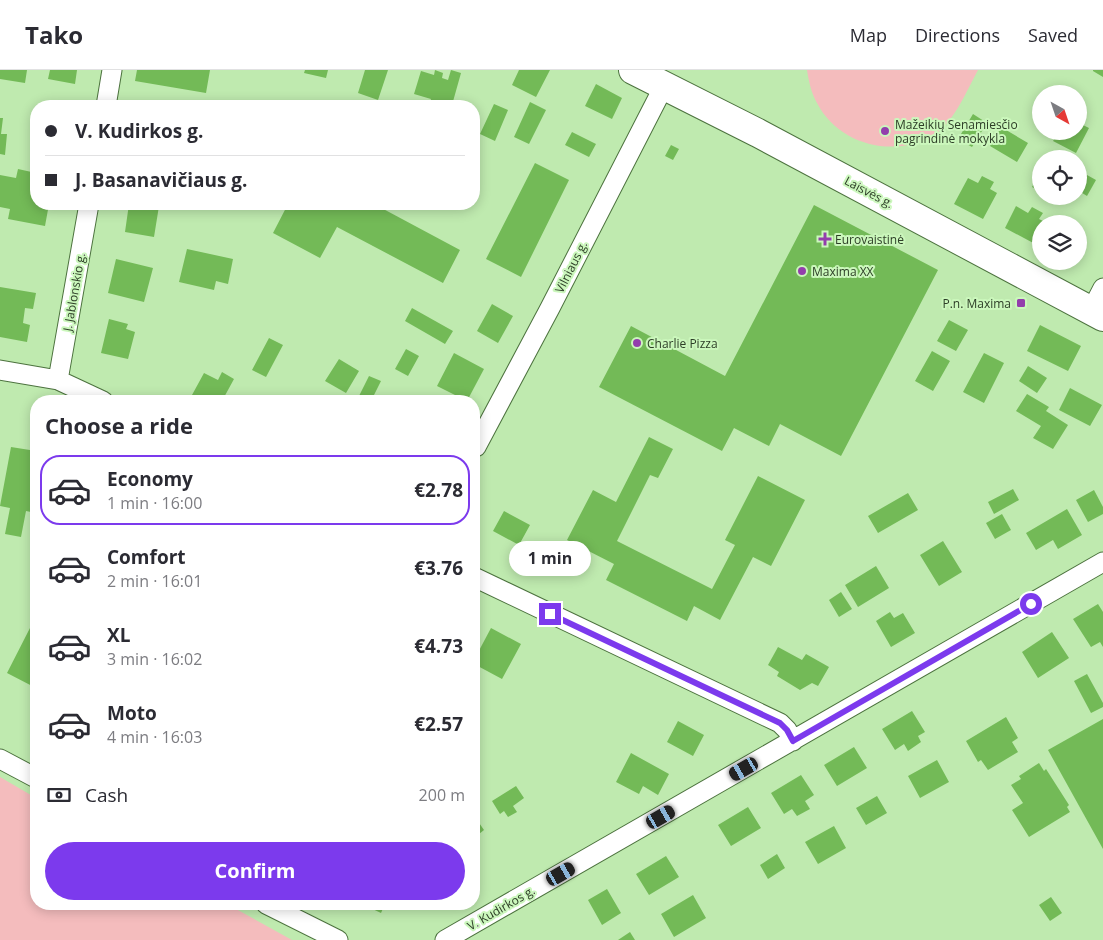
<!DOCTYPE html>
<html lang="en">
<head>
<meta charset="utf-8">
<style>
	:root { --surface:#fff; --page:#f2f2f3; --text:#2b2b33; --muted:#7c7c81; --line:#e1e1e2; --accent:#7c3aed }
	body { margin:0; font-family:"Open Sans",sans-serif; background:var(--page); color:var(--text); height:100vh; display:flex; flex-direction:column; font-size:19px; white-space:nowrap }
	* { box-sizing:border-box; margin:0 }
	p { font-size:16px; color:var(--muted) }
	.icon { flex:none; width:28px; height:28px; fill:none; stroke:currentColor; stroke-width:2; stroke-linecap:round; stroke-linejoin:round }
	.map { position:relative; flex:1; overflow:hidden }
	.details { position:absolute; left:30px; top:325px; width:450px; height:515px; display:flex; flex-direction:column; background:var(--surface); border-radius:20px; box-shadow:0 2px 12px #0003 }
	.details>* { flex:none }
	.top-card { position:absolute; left:30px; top:30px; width:450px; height:110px; border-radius:20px; box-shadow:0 2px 12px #0003; display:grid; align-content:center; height:110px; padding:0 15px; background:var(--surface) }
	.needle { width:32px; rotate:140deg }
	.controls { position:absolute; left:1032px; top:15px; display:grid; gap:10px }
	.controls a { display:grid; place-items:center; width:55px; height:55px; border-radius:50%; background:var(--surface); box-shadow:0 2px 12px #0003; font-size:25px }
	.end { position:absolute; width:22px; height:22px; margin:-11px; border:6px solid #7c3aed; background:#fff; box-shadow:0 0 0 2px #fff }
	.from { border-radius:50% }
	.bubble { position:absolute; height:35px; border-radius:18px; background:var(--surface); box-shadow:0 2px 12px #0003; font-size:16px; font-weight:700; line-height:35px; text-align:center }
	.car { position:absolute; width:15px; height:30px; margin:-15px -8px; border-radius:6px; box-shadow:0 0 4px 1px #0007; background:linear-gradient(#222 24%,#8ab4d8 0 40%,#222 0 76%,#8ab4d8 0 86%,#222 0) }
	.top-card b { display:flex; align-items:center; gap:18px; height:48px; font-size:19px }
	.top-card b+b { border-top:1px solid var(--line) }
	.top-card i { width:12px; height:12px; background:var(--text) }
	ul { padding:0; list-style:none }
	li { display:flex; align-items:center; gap:15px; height:70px; margin:0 10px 8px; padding:0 5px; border:2px solid transparent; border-radius:20px }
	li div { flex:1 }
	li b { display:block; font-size:19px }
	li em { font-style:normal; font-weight:700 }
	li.active { border-color:var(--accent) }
	li>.icon { width:45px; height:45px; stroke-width:1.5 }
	h2 { padding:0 15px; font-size:22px; line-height:60px }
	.pay { display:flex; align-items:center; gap:12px; height:55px; padding:0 15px; font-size:19px }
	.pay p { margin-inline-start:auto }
	.cta { display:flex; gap:10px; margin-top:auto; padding:10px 15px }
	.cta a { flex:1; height:58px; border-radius:30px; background:var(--accent); color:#fff; font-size:20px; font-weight:700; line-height:58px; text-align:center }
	header { display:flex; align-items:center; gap:30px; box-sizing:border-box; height:70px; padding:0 25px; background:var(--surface); border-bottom:1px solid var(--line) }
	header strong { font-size:24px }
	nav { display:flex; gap:28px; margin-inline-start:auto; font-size:18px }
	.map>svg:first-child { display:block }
</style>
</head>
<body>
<header>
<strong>Tako</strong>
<nav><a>Map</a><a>Directions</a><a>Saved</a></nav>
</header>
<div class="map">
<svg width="1103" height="870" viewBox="0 0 1103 870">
	<rect width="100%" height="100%" fill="#bfeaaf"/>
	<!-- green -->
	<path fill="#f4bcbd" d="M807,0H978C966,22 956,48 936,64C929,70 917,73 908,75C872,82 834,66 817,33C811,22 809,12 807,0Z
		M0,707L36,728V834H227L292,870H0Z"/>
	<!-- building -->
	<path fill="#73ba57" d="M0,0H27L25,13L0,9Z
		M50,0H77L75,14L48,9Z
		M137,0H210L206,23L135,11Z
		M305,0H328L326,8L304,3Z
		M365,0H388L378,30L358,23Z
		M435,0L443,3L442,8L448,10L451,0L461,3L452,35L447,33V36H429L431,29L414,24L421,1L434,5Z
		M519,0H550L536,27L512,15Z
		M1093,0H1103V7L1093,1Z
		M596,14L622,28L612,49L585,36Z
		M530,32L546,40L529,74L514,67Z
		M494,34L508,40L495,71L480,64Z
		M973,44L987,53L972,77L958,69Z
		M0,48H3L1,64H7L5,85L0,84Z
		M1079,53L1089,58L1076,83L1053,71L1059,61H1079Z
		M1001,57L1028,73L1017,92L990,76Z
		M572,62L596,74L589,87L565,75Z
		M671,75L679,79L673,90L665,86Z
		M535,93L569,110L521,207L486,189Z
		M18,99L36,103V134H49L45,156L8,149L10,139L0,137V105L16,108Z
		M1041,101V122L1032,117Z
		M1087,105L1096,110L1087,126L1079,121V118Z
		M982,106L994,112L990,119L997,123L983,149L954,134L968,108L978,113Z
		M1048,126H1065L1061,133Z
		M129,134H144L159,136L154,167L125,162Z
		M288,134H351L362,140L365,134H374L460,180L443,213L337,157L320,188L273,163Z
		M814,135L938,200L841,386L780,354L769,376L734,358L722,381L599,317L631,256L725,306Z
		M1016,136L1028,143L1032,137L1043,143L1039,149L1049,154H1041V167L1037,175L1005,158Z
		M187,179L233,189L228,214L216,211L214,220L179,212Z
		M116,189L153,198L144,232L108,223Z
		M0,217L36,223L33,239L25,238L23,253L30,255L27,272L0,267Z
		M492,234L513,246L498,273L477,261Z
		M412,238L453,261L445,274L405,251Z
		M109,249L128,254L126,259L135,262L128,289L101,283Z
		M949,250L968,260L956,281L937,271Z
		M1040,255L1081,276L1068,301L1027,281Z
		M269,268L283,275L266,307L252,300Z
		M406,279L419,286L408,306L395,299Z
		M932,281L950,291L933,321L915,311Z
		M454,283L484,299L467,331L437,316Z
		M984,283L1004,293L984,333L963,322Z
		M339,289L359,301L346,323L325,311Z
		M1028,296L1047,308L1037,323L1019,311Z
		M222,302L234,309L222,331H202L192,325L204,303L218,310Z
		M369,306L381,311L371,331H359L357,330Z
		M1070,318L1102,335L1090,356L1059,340Z
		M1027,324L1049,337L1046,341L1068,355L1053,379L1033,368L1041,356L1016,341Z
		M649,367L673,379L658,408L650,405L617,471L712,519L735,475L725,470L758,406L805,430L771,496L753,487L720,550L694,536L687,551L606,510L614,494L567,470L593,420L616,432Z
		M11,377L36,381V443L26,441L21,467L5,464L10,438L0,436Z
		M1013,419L1019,430L994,444L988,432Z
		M1094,420L1103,437V444L1088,452L1076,430Z
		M908,423L918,440L878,463L868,446Z
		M1067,439L1082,465L1058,479L1053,470L1036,480L1026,463Z
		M504,441L530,455L519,475L493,461Z
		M1002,444L1011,460L995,469L986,453Z
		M943,471L962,502L939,516L920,485Z
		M876,496L889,518L858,537L845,515Z
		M841,522L852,539L839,547L829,530Z
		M1098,534L1103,542V577L1100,572L1091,577L1073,549Z
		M890,542L894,548L903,543L915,563L891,577L876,551Z
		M30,558L36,561V618L7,603Z
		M491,558L521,574L502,609L474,594V590Z
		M1052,562L1069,588L1038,608L1022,582Z
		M778,577L802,590L806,584L829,597L818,616L812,613L800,620L777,606L779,602L768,595Z
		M1087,604L1103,633V637L1091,643L1074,611Z
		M912,641L925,662L918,666L921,672L908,681L904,674L895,680L882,659Z
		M1006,647L1018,668L1012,672L1018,682L988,700L981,690L978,692L966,671Z
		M1103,649V779L1048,680Z
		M678,651L704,665L693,686L667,672Z
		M854,677L867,698L837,716L824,695Z
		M631,683L669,704L658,725L643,716L639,724L616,712Z
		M937,690L949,712L920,728L908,706Z
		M1039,693L1044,701L1046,699L1069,735L1067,737L1070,742L1029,767L1012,740L1023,733L1011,715L1021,709L1019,706Z
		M801,705L814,725L805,731L810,739L797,746L792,739L784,744L771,723Z
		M516,716L524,728L513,736L517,742L508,747L504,741L500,744L492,731Z
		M877,726L887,743L866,755L856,738Z
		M748,737L761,758L731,776L718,755Z
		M474,740L478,745L475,747L484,760L474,768Z
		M834,756L846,778L818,794L805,772Z
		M777,784L785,798L768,809L760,795Z
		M666,786L679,807L649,825L636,804Z
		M607,819L621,843L602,855L588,830Z
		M693,825L706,848L674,867L661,844Z
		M1051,827L1062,843L1050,851L1039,835Z
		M362,834H385L381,843Z
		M630,862L635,870H618Z"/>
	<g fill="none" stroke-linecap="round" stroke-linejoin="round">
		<defs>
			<path id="minor" d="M106,36L112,0
				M1091,241L1103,218
				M0,300L58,310L103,331
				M58,310L89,134
				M476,377L550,238L664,16
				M474,507L780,653L787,660L793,671
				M0,689L36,708
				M266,834L338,870
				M445,870L1103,492"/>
			<path id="primary" d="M633,0L758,63L1103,247"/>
		</defs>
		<!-- minor casing -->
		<use href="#minor" stroke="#4c723e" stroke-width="21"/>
		<!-- primary casing -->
		<use href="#primary" stroke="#4c723e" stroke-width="30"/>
		<!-- minor -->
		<use href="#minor" stroke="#fff" stroke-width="19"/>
		<!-- primary -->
		<use href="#primary" stroke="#fff" stroke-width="28"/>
	</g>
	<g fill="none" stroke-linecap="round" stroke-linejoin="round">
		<!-- route -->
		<path stroke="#7c3aed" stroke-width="6" d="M550,544L780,653L787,660L793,671L1031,534"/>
	</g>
	<!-- markers -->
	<g fill="#933eac" stroke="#cbf7bc" stroke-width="2">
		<circle cx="885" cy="61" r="5"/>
		<path d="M822.5 161.5h5v5h5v5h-5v5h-5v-5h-5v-5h5z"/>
		<circle cx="802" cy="201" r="5"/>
		<rect x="1016" y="228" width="10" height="10" rx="2.5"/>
		<circle cx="637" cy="273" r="5"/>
	</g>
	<g text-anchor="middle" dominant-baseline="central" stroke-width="4" stroke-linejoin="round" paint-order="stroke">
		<!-- poi labels -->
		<g font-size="12" fill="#2d3e27" stroke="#cbf7bc" text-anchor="start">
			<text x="895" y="54">Mažeikių Senamiesčio<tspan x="895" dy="14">pagrindinė mokykla</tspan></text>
			<text x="835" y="169">Eurovaistinė</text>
			<text x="812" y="201">Maxima XX</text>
			<text x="1011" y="233" text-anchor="end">P.n. Maxima</text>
			<text x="647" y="273">Charlie Pizza</text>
		</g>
		<!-- street labels -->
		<g font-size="12" fill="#2d3e27" stroke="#cbf7bc">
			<text transform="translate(869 122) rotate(28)">Laisvės g.</text>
			<text transform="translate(571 197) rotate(-63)">Vilniaus g.</text>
			<text transform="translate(74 222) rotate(-80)">J. Jablonskio g.</text>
			<text transform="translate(501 838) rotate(-30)">V. Kudirkos g.</text>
		</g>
	</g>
</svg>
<div class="controls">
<a><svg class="needle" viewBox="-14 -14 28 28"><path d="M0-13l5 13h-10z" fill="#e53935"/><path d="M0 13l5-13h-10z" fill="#7c7c81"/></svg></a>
<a><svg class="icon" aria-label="locate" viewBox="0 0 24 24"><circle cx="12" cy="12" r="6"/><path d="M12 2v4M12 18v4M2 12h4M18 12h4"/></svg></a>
<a><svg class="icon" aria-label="layers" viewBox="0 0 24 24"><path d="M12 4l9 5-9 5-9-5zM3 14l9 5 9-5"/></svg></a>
</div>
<i class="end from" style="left:1031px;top:534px"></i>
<i class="end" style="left:550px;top:544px"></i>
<div class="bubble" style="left:509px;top:471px;width:82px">1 min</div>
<i class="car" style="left:744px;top:699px;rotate:240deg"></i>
<i class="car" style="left:661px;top:747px;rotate:60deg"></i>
<i class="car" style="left:561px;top:804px;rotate:60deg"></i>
<div class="top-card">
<b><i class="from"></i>V. Kudirkos g.</b>
<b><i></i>J. Basanavičiaus g.</b>
</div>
<section class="details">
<h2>Choose a ride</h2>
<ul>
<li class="active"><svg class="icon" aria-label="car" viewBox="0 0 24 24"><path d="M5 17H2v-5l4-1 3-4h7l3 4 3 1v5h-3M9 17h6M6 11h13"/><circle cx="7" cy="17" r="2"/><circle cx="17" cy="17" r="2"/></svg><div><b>Economy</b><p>1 min · 16:00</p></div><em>€2.78</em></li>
<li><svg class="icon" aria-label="car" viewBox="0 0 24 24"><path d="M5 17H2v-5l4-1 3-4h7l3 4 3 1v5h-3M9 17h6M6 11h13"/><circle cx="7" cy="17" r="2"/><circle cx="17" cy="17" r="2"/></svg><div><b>Comfort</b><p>2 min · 16:01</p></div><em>€3.76</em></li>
<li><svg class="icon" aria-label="car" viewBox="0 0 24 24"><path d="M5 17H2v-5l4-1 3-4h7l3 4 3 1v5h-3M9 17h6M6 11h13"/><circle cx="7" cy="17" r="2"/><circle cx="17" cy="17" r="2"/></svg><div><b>XL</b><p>3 min · 16:02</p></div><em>€4.73</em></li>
<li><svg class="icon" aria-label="car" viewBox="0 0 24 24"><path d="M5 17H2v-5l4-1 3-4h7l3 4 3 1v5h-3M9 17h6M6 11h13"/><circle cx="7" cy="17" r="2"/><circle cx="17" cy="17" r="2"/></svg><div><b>Moto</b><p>4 min · 16:03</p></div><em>€2.57</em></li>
</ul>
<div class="pay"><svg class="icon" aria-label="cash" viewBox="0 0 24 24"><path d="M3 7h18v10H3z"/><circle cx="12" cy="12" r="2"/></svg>Cash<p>200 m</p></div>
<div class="cta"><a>Confirm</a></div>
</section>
</div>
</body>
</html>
